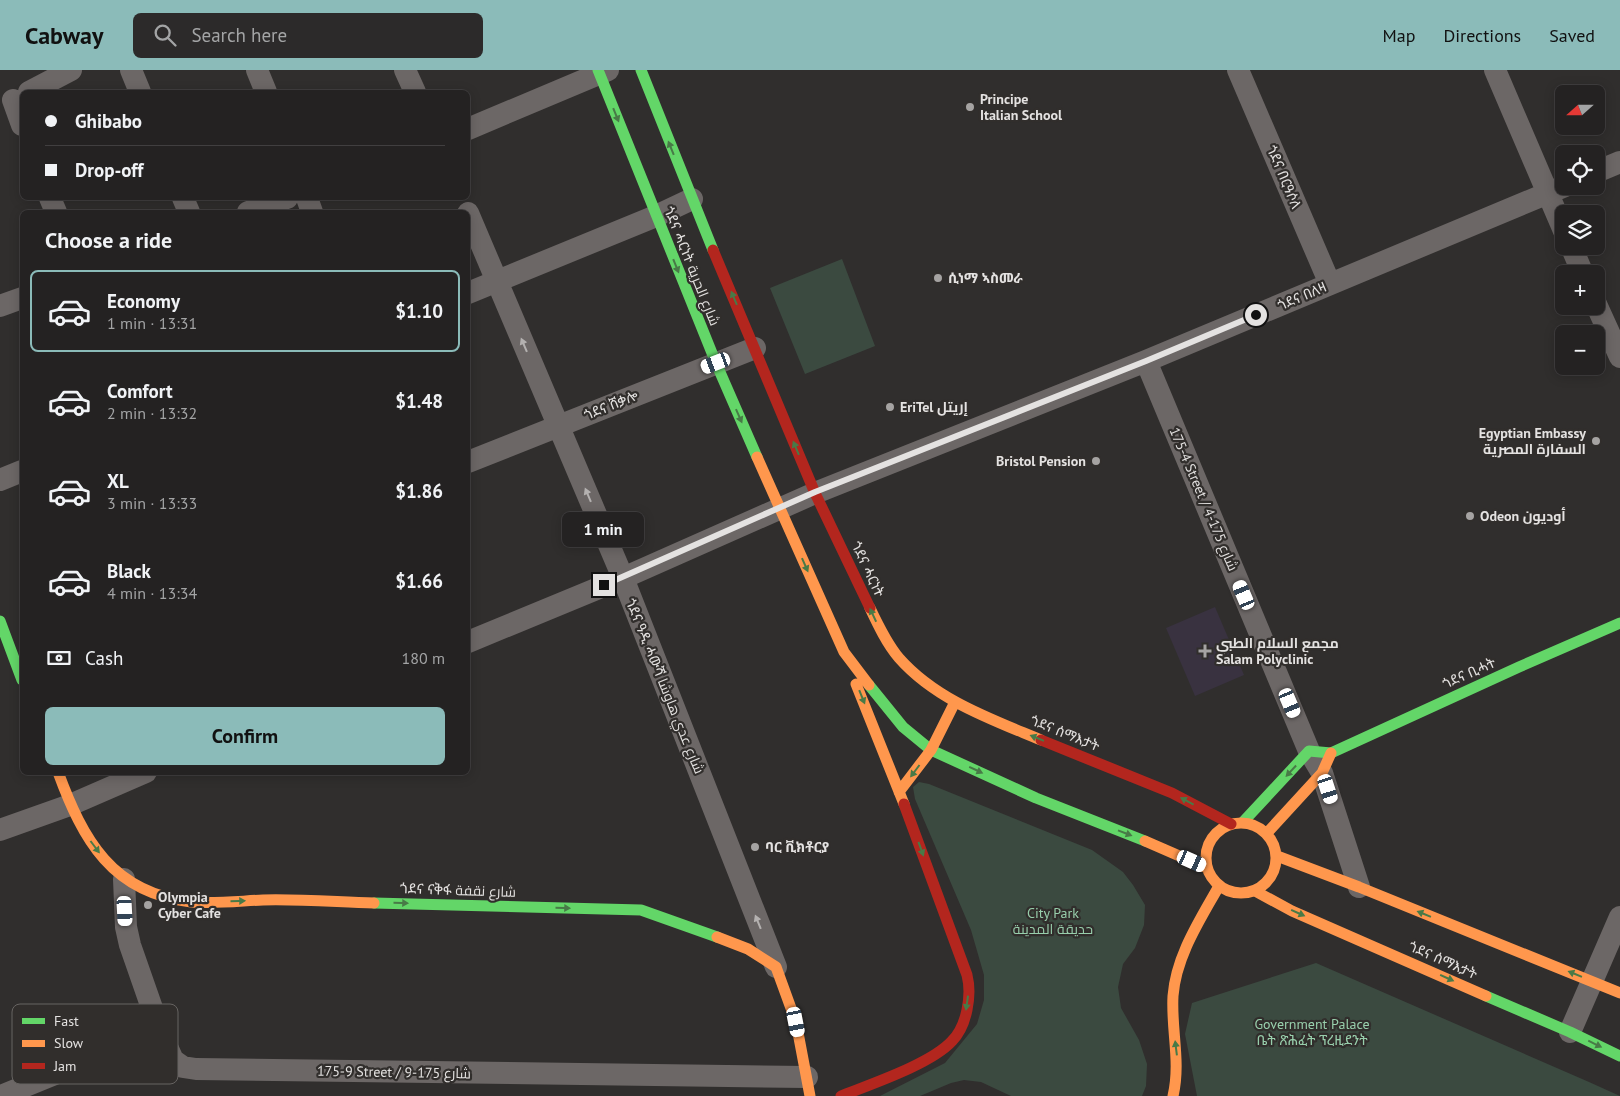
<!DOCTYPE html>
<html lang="en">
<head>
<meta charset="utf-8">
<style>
	:root { --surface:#242222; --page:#2c2a2a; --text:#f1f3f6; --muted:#a3a4a5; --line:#413f40; --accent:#8bbbb9 }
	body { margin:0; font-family:"PT Sans",Cairo,"Noto Sans Ethiopic",sans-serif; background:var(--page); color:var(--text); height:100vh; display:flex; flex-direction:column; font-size:19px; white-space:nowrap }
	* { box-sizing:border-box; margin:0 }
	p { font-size:16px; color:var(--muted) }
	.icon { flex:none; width:28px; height:28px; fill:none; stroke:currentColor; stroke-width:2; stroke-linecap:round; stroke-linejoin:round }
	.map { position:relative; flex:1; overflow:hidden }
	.sheet { position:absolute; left:20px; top:140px; width:450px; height:565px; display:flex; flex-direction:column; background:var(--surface); border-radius:8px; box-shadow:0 2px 12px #0003,0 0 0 1px var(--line) }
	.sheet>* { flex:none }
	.top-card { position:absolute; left:20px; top:20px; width:450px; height:110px; border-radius:8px; box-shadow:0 2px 12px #0003,0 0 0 1px var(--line); display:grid; align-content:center; height:110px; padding:0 25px; background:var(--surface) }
	.needle { width:32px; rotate:249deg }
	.fabs { position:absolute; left:1555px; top:15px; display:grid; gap:10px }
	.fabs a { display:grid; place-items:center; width:50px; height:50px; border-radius:8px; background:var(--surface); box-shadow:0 2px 12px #0003,0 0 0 1px var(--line); font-size:25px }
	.end { position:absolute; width:22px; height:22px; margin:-11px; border:6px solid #e4e2e1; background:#111; box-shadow:0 0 0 2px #111 }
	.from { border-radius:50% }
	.bubble { position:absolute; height:35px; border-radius:8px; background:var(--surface); box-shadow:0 2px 12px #0003,0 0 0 1px var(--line); font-size:16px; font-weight:700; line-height:35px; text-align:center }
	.car { position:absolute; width:15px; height:30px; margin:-15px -8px; border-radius:6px; box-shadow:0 0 4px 1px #0007; background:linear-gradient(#fff 24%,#345 0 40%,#fff 0 76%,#345 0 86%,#fff 0) }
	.top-card b { display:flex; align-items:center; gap:18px; height:48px; font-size:19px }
	.top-card b+b { border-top:1px solid var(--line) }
	.top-card i { width:12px; height:12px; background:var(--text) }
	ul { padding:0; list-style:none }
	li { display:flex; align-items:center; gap:15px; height:82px; margin:0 10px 8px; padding:0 15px; border:2px solid transparent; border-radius:8px }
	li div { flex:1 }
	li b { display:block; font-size:19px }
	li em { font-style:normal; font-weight:700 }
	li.active { border-color:var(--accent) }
	li>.icon { width:45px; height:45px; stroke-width:1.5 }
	h2 { padding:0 25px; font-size:22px; line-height:60px }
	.pay { display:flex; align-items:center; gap:12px; height:55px; padding:0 25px; font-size:19px }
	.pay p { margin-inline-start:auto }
	.button { display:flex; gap:10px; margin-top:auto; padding:10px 25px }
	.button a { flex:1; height:58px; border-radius:8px; background:var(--accent); color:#111; font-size:20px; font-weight:700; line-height:58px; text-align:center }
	header { display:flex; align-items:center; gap:30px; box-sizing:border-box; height:70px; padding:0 25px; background:var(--accent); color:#111 }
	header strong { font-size:24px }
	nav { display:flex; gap:28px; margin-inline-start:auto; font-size:18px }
	.search { width:350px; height:45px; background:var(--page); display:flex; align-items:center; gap:12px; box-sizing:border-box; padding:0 18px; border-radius:8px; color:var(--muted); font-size:19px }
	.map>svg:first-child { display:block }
</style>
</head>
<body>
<header>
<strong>Cabway</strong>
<div class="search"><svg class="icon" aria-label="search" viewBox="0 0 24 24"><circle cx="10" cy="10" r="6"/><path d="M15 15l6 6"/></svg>Search here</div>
<nav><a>Map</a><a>Directions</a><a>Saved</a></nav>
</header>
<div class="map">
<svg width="1620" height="1026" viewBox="0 0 1620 1026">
	<rect width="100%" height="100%" fill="#302e2d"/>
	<!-- medical -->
	<path fill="#393240" d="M1215,537L1244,605L1195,626L1166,558Z"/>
	<!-- green -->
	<path fill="#3b4a40" d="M842,189L875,276L805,304L770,218Z
		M919,712L929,714L1092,780L1123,802L1133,815L1145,835L1144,855L1135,878L1123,894L1118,917L1121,938L1139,970L1147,994L1146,1016L1142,1026H1011L981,1012L964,1010L951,1013L920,1026H880L945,993L977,954L984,930V905L971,860L915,729L913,717Z
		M1316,893L1589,1012L1620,1026H1197L1185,964L1192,933Z"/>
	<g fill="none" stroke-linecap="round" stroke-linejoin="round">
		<!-- street -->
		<path stroke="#6c6766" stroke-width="22" d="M131,0L140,22
			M257,0L266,22
			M405,0L415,22
			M1238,0L1330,214
			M1495,0L1564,161
			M29,22L71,0
			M13,30L22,55
			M468,59L608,0
			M1596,102L1620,92
			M50,128L56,142
			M183,128L189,142
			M307,128L312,142
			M248,142L287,128
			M468,143L623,508L776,897
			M1571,176L1583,204
			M468,223L656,146L692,129
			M1596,234L1620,287
			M0,236L22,228
			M1146,291L1309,681L1322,703L1359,817
			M468,392L755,278
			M0,410L22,401
			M468,572L623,508L815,423L1146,291L1565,116
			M0,760L70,735L146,702
			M124,809L126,857L130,875L160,961L173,990L183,997L196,999L807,1007
			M1570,962L1620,847
			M1,1026L160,961"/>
		<!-- fast -->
		<path stroke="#63d668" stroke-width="11" d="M598,0L716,293L757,387
			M641,0L713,180
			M0,551L22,610
			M869,615L903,657L931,680L1036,728L1145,771
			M1243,752L1309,681L1331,683L1519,597L1620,553
			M374,833L641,840L717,867
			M1486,926L1570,962L1620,986"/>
		<!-- slow -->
		<path stroke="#ff974d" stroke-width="11" d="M757,387L844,582L869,615
			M870,538C878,555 887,574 899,588C936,630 991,649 1041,670
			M856,614L904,734
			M58,702C83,770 112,823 191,832C214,834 240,831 263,830C300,829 337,832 374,833
			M899,722L931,680L955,632
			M1206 788a35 35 0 1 1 70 0a35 35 0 1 1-70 0Z
			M1267,763L1322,703L1331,683
			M1145,771L1207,798
			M1277,786L1359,817L1620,923
			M1255,821L1292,841L1486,926
			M717,867L748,879L776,897L796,952L810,1026
			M1173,1026C1181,992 1171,960 1173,926C1176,886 1200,850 1219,816"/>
		<!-- jam -->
		<path stroke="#b3261e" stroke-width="11" d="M713,180L815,423L870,538
			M1041,670L1172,723L1231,754
			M841,1026C871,1014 931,994 952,971C967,956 972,925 967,905L904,734"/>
	</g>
	<!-- one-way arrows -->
	<defs><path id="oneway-solid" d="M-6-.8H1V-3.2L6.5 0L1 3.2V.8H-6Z" transform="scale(1.25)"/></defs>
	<g fill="#487a47">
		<use href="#oneway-solid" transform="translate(616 45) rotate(68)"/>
		<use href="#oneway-solid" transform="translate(671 78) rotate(-112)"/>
		<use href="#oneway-solid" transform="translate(676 196) rotate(68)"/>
		<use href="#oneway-solid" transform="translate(734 228) rotate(-113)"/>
		<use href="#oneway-solid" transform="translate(739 346) rotate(66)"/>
		<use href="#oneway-solid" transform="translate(796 378) rotate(-113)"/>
		<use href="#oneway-solid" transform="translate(805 495) rotate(66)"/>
		<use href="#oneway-solid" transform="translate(873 545) rotate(-115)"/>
		<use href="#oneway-solid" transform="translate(862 627) rotate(68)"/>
		<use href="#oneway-solid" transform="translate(1037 668) rotate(-158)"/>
		<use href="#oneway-solid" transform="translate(976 700) rotate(25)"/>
		<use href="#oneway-solid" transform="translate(915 701) rotate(127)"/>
		<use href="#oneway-solid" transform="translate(1291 701) rotate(133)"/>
		<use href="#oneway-solid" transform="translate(1187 731) rotate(-152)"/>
		<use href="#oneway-solid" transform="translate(1125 763) rotate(21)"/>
		<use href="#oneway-solid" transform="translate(95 777) rotate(53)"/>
		<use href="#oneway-solid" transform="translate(921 779) rotate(70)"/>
		<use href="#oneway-solid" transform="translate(238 831) rotate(-1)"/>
		<use href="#oneway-solid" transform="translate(401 833) rotate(2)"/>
		<use href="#oneway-solid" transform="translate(563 838) rotate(2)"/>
		<use href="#oneway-solid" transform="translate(1298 843) rotate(24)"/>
		<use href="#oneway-solid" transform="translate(1424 844) rotate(-158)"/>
		<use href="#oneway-solid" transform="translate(1575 904) rotate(-158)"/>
		<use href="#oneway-solid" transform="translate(1447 908) rotate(24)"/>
		<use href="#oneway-solid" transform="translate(967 933) rotate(98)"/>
		<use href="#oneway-solid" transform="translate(1595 974) rotate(26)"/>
		<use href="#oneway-solid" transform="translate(1176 978) rotate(-97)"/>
	</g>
	<g fill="#b4b1b0">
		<use href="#oneway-solid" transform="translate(524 275) rotate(-113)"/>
		<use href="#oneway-solid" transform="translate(588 425) rotate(-113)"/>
		<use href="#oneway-solid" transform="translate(758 852) rotate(-112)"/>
	</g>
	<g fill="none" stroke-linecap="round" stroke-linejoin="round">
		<!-- route -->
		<path stroke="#e4e2e1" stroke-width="6" d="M604,515L815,422L1146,291L1256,245"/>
	</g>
	<!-- markers -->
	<g fill="#a5a3a2" stroke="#312e2c" stroke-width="2">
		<circle cx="970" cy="37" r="5"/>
		<circle cx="938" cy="208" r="5"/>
		<circle cx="890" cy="337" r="5"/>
		<circle cx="1596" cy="371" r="5"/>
		<circle cx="1096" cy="391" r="5"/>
		<circle cx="1470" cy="446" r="5"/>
		<path d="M1202.5 573.5h5v5h5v5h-5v5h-5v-5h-5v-5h5z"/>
		<circle cx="755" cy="777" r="5"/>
		<circle cx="148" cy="835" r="5"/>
	</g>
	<g text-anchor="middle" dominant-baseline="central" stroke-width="4.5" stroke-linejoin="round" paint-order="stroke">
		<!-- poi labels -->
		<g font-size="14" font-weight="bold" fill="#e4e2e1" stroke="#312e2c" text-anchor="start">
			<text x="980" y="29">Principe<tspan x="980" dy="16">Italian School</tspan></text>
			<text x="948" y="208">ሲነማ ኣስመራ</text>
			<text x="900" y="337">EriTel إريتل</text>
			<text x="1586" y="363" text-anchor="end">Egyptian Embassy<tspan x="1586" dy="16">السفارة المصرية</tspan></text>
			<text x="1086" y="391" text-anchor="end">Bristol Pension</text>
			<text x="1480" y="446">Odeon أوديون</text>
			<text x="1216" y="573">مجمع السلام الطبي<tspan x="1216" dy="16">Salam Polyclinic</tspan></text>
			<text x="765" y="777">ባር ቪክቶርያ</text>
			<text x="158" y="827">Olympia<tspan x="158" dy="16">Cyber Cafe</tspan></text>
		</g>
		<!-- street labels -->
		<g font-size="14" fill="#e4e2e1" stroke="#312e2c">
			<text transform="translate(1284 107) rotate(67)">ጎደና በርዓሶለ</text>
			<text transform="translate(692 196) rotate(68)">ጎደና ሓርነት شارع الحرية</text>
			<text transform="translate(1302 226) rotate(-23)">ጎደና በለዛ</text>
			<text transform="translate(611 335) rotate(-22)">ጎደና ሸቃሎ</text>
			<text transform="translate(1204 429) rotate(67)">175-4 Street / شارع 175-4</text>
			<text transform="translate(868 499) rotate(65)">ጎደና ሓርነት</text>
			<text transform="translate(1469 603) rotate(-24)">ጎደና ቢሓት</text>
			<text transform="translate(665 616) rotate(68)">ጎደና ዓዲ ሓውሻ شارع عدي هاوشا</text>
			<text transform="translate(1065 663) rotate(22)">ጎደና ሰማእታት</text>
			<text transform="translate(458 820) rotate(2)">ጎደና ናቅፋ شارع نقفة</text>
			<text transform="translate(1443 890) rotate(24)">ጎደና ሰማእታት</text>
			<text transform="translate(394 1002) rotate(1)">175-9 Street / شارع 175-9</text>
		</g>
		<!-- park labels -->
		<g font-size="14" fill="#98cfac" stroke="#312e2c">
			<text x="1053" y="843">City Park<tspan x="1053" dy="16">حديقة المدينة</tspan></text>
			<text x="1312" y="954">Government Palace<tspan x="1312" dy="16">ቤት ጽሕፈት ፕረዚደንት</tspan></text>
		</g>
	</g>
	<!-- legend -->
	<rect x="12" y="934" width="166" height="80" rx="8" fill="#312e2c" stroke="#676462" stroke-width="1"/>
	<rect x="22" y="948" width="23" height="6" fill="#63d668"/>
	<rect x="22" y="970" width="23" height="7" fill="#ff974d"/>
	<rect x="22" y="993" width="23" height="6" fill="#b3261e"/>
	<g font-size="14" fill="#e4e2e1">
		<text x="54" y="956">Fast</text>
		<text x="54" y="978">Slow</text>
		<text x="54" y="1001">Jam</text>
	</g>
</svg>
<div class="fabs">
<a><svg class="needle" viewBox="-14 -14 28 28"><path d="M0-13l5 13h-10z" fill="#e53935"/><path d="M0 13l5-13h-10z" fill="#a3a4a5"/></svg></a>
<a><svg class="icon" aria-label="locate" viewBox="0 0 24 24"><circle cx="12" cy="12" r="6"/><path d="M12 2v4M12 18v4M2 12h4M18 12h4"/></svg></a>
<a><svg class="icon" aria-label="layers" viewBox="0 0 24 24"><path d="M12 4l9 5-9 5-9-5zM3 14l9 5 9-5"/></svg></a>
<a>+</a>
<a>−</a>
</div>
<i class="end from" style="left:1256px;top:245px"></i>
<i class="end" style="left:604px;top:515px"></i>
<div class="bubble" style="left:562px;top:442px;width:82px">1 min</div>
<i class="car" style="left:716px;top:293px;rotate:249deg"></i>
<i class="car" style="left:1244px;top:525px;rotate:337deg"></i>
<i class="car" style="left:1290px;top:633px;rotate:157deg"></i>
<i class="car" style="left:1328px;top:719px;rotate:162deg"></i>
<i class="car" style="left:1192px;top:791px;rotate:114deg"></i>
<i class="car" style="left:125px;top:841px;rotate:177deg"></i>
<i class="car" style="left:796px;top:952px;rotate:169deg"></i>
<div class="top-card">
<b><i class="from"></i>Ghibabo</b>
<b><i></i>Drop-off</b>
</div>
<section class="sheet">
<h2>Choose a ride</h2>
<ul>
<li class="active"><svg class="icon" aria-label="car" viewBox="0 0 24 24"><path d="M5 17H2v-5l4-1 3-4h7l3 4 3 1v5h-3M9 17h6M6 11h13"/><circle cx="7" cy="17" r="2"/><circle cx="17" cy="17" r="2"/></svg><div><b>Economy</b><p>1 min · 13:31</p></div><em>$1.10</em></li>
<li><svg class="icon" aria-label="car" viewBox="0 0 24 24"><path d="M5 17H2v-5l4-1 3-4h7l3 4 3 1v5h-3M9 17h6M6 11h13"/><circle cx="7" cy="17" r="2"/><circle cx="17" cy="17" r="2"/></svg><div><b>Comfort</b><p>2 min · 13:32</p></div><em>$1.48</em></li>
<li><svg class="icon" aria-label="car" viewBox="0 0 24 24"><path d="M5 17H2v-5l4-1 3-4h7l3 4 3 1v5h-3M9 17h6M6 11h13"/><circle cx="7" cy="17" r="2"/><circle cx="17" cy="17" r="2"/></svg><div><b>XL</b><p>3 min · 13:33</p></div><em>$1.86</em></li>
<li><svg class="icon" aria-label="car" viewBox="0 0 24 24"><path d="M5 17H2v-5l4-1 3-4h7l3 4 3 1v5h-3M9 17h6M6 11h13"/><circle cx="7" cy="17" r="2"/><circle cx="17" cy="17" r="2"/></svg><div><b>Black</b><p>4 min · 13:34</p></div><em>$1.66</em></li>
</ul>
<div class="pay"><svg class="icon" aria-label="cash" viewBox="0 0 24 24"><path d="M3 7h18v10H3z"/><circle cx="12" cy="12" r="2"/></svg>Cash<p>180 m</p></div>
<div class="button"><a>Confirm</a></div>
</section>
</div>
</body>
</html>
